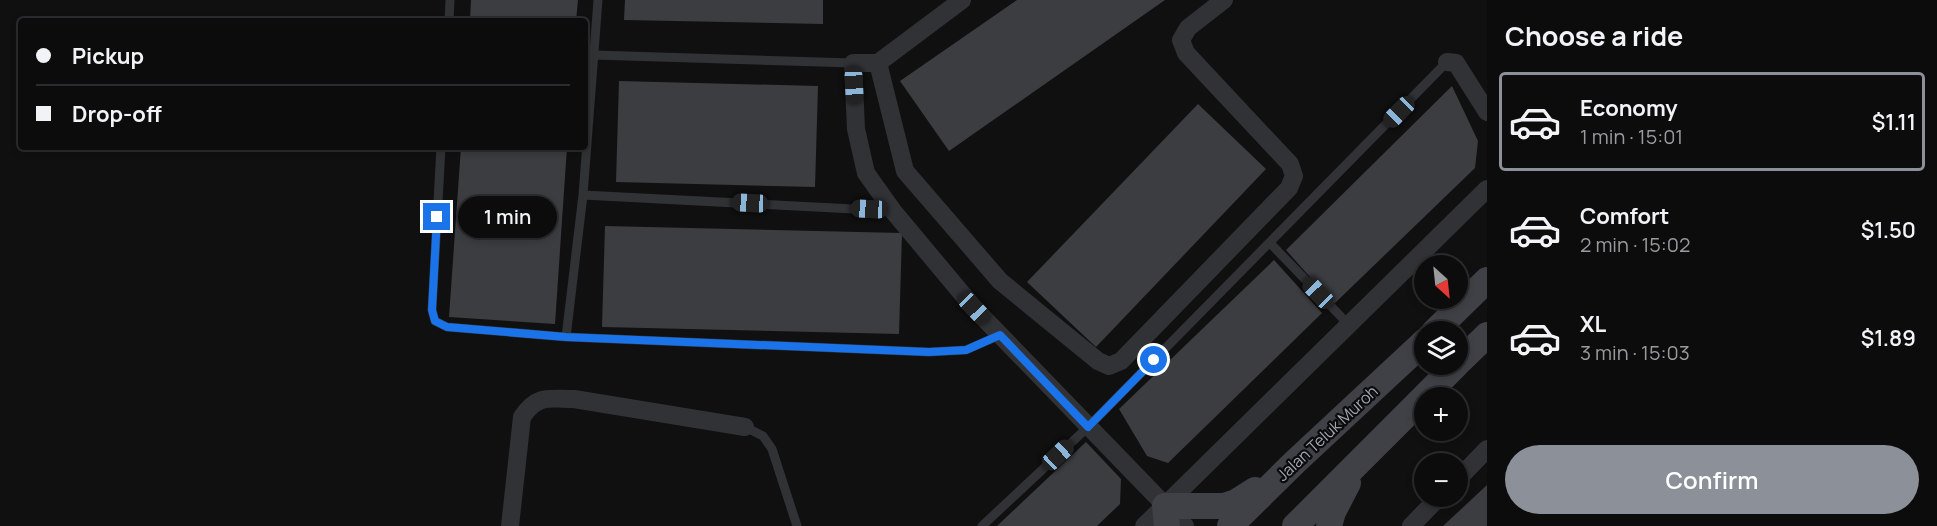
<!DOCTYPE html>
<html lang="en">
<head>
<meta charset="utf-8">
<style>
	:root { --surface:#0c0c0d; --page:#151516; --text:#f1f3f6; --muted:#9a9b9d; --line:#2c2c2e; --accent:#8c9099 }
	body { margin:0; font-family:Manrope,sans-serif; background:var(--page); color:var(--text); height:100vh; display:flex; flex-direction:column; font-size:22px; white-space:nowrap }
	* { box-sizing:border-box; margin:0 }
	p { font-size:20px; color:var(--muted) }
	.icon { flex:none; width:33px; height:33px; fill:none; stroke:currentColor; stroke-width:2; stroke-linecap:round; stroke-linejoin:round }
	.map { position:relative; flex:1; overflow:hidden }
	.panel { display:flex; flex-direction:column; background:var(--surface); width:450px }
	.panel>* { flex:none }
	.guide { position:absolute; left:18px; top:18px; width:570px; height:132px; border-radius:6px; box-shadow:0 3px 9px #0003,0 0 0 2px var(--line); display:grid; align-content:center; height:132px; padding:0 18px; background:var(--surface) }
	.needle { width:39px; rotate:153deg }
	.buttons { position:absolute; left:1414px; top:255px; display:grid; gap:12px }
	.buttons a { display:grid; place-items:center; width:54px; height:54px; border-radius:50%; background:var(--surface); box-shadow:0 3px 9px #0003,0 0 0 2px var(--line); font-size:30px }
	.end { position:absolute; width:27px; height:27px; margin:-14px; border:8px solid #1a73e8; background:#fff; box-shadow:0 0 0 3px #fff }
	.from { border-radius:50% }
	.bubble { position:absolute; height:42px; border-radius:21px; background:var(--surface); box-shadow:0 3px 9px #0003,0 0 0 2px var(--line); font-size:20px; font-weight:600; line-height:42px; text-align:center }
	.car { position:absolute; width:18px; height:36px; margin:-18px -9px; border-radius:8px; box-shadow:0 0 4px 2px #0007; background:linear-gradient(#222 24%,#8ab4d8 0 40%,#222 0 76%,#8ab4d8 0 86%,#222 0) }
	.guide b { display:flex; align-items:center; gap:21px; height:57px; font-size:22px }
	.guide b+b { border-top:2px solid var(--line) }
	.guide i { width:15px; height:15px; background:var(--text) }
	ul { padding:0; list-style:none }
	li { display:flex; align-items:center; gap:18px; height:99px; margin:0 12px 9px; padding:0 6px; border:3px solid transparent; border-radius:6px }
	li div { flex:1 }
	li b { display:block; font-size:22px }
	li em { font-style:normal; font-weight:600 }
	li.selected { border-color:var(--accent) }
	li>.icon { width:54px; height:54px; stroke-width:1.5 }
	h2 { padding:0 18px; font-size:27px; line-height:72px }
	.cta { display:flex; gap:12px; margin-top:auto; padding:12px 18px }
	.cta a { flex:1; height:69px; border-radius:36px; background:var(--accent); color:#fff; font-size:24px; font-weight:600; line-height:69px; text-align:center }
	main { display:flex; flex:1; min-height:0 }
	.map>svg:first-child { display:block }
</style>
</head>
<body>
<main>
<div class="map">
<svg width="1487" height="526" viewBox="0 0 1487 526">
	<rect width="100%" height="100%" fill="#101011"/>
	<!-- building -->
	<path fill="#3c3d41" d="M471,0H578L576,21H470Z
		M625,0H823V24L624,20Z
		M1017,0H1165L949,151L900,81Z
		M619,81L818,86L815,187L616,182Z
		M1452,86L1478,141L1475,168L1334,304L1286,250Z
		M1198,104L1266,169L1096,347L1027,282Z
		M461,147H567L555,324L449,317Z
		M605,226L902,233L899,334L602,327Z
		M1274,260L1322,313L1168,463L1147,456L1119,409Z
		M1086,442L1121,479L1120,504L1097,526H997Z
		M1487,485V526H1443Z"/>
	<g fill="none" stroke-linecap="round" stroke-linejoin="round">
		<!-- service -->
		<path stroke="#313236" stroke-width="9" d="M449,21L450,0
			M594,55L853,63
			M441,147L432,310L435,321L447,327L566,337L929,352L966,350L1000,335
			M583,195L892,211
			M1270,243L1350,326
			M566,337L583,195L598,0
			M745,427L763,436L772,449L797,526
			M982,526L1088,427L1447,62"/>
		<!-- minor -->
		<path stroke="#313236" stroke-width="18" d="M962,0L878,63H853L856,129L866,173L893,211L974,308L1185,526
			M1447,62L1456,63L1487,112
			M878,63L905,171L1000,281L1098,361L1109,366L1121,361L1289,188L1294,176L1290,164L1186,53L1181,40L1188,28L1224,0
			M1458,479L1487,449
			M510,526L522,417C537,394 549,399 574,399L745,427
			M1144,526L1487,189
			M1411,526L1440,496"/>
		<!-- secondary -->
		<path stroke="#3f4146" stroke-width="26" d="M1434,332L1487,280
			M1458,363L1487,335
			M1167,526L1165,506H1224L1236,502L1255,490
			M1230,526L1295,462L1425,341
			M1295,526L1457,364
			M1329,526L1333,512L1348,483"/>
	</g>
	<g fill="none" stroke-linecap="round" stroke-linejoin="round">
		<!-- route -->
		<path stroke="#1a73e8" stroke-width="8" d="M437,217L432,310L435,321L447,327L566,337L929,352L966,350L1000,335L1088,427L1154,360"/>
	</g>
	<g text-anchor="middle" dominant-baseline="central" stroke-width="4.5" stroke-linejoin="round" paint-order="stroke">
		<!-- street labels -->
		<g font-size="16" fill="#a1a6b2" stroke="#0b0b0c">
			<text transform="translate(1327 433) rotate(-43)">Jalan Teluk Muroh</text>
		</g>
	</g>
</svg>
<div class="buttons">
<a><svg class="needle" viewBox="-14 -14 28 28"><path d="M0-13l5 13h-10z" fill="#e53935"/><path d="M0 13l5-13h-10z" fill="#9a9b9d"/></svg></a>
<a><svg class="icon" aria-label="layers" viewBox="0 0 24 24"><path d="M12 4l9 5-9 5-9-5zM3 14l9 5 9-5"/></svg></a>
<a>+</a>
<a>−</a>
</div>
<i class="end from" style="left:1154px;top:360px"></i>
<i class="end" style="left:437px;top:217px"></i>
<div class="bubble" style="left:458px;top:196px;width:99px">1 min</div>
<i class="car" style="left:854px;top:85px;rotate:177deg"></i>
<i class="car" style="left:1399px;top:112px;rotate:225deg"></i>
<i class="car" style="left:750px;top:203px;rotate:273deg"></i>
<i class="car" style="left:869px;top:209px;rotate:273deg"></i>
<i class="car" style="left:1318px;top:293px;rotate:316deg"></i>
<i class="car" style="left:974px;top:308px;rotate:136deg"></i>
<i class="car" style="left:1058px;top:455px;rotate:47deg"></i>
<div class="guide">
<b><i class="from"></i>Pickup</b>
<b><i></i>Drop-off</b>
</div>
</div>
<section class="panel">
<h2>Choose a ride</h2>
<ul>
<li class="selected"><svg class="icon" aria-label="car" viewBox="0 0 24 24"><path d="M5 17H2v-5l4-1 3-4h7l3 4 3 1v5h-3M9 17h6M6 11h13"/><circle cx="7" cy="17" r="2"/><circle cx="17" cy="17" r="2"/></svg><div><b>Economy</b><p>1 min · 15:01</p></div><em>$1.11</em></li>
<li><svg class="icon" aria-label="car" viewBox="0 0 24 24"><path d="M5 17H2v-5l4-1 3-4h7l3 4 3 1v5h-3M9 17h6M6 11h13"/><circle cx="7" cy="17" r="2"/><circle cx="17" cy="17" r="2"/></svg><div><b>Comfort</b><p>2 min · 15:02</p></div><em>$1.50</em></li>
<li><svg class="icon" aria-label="car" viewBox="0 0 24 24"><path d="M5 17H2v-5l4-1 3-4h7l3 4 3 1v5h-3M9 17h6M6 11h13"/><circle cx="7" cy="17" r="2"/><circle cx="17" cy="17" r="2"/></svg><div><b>XL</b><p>3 min · 15:03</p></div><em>$1.89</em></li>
</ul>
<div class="cta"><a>Confirm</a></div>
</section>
</main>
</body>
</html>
